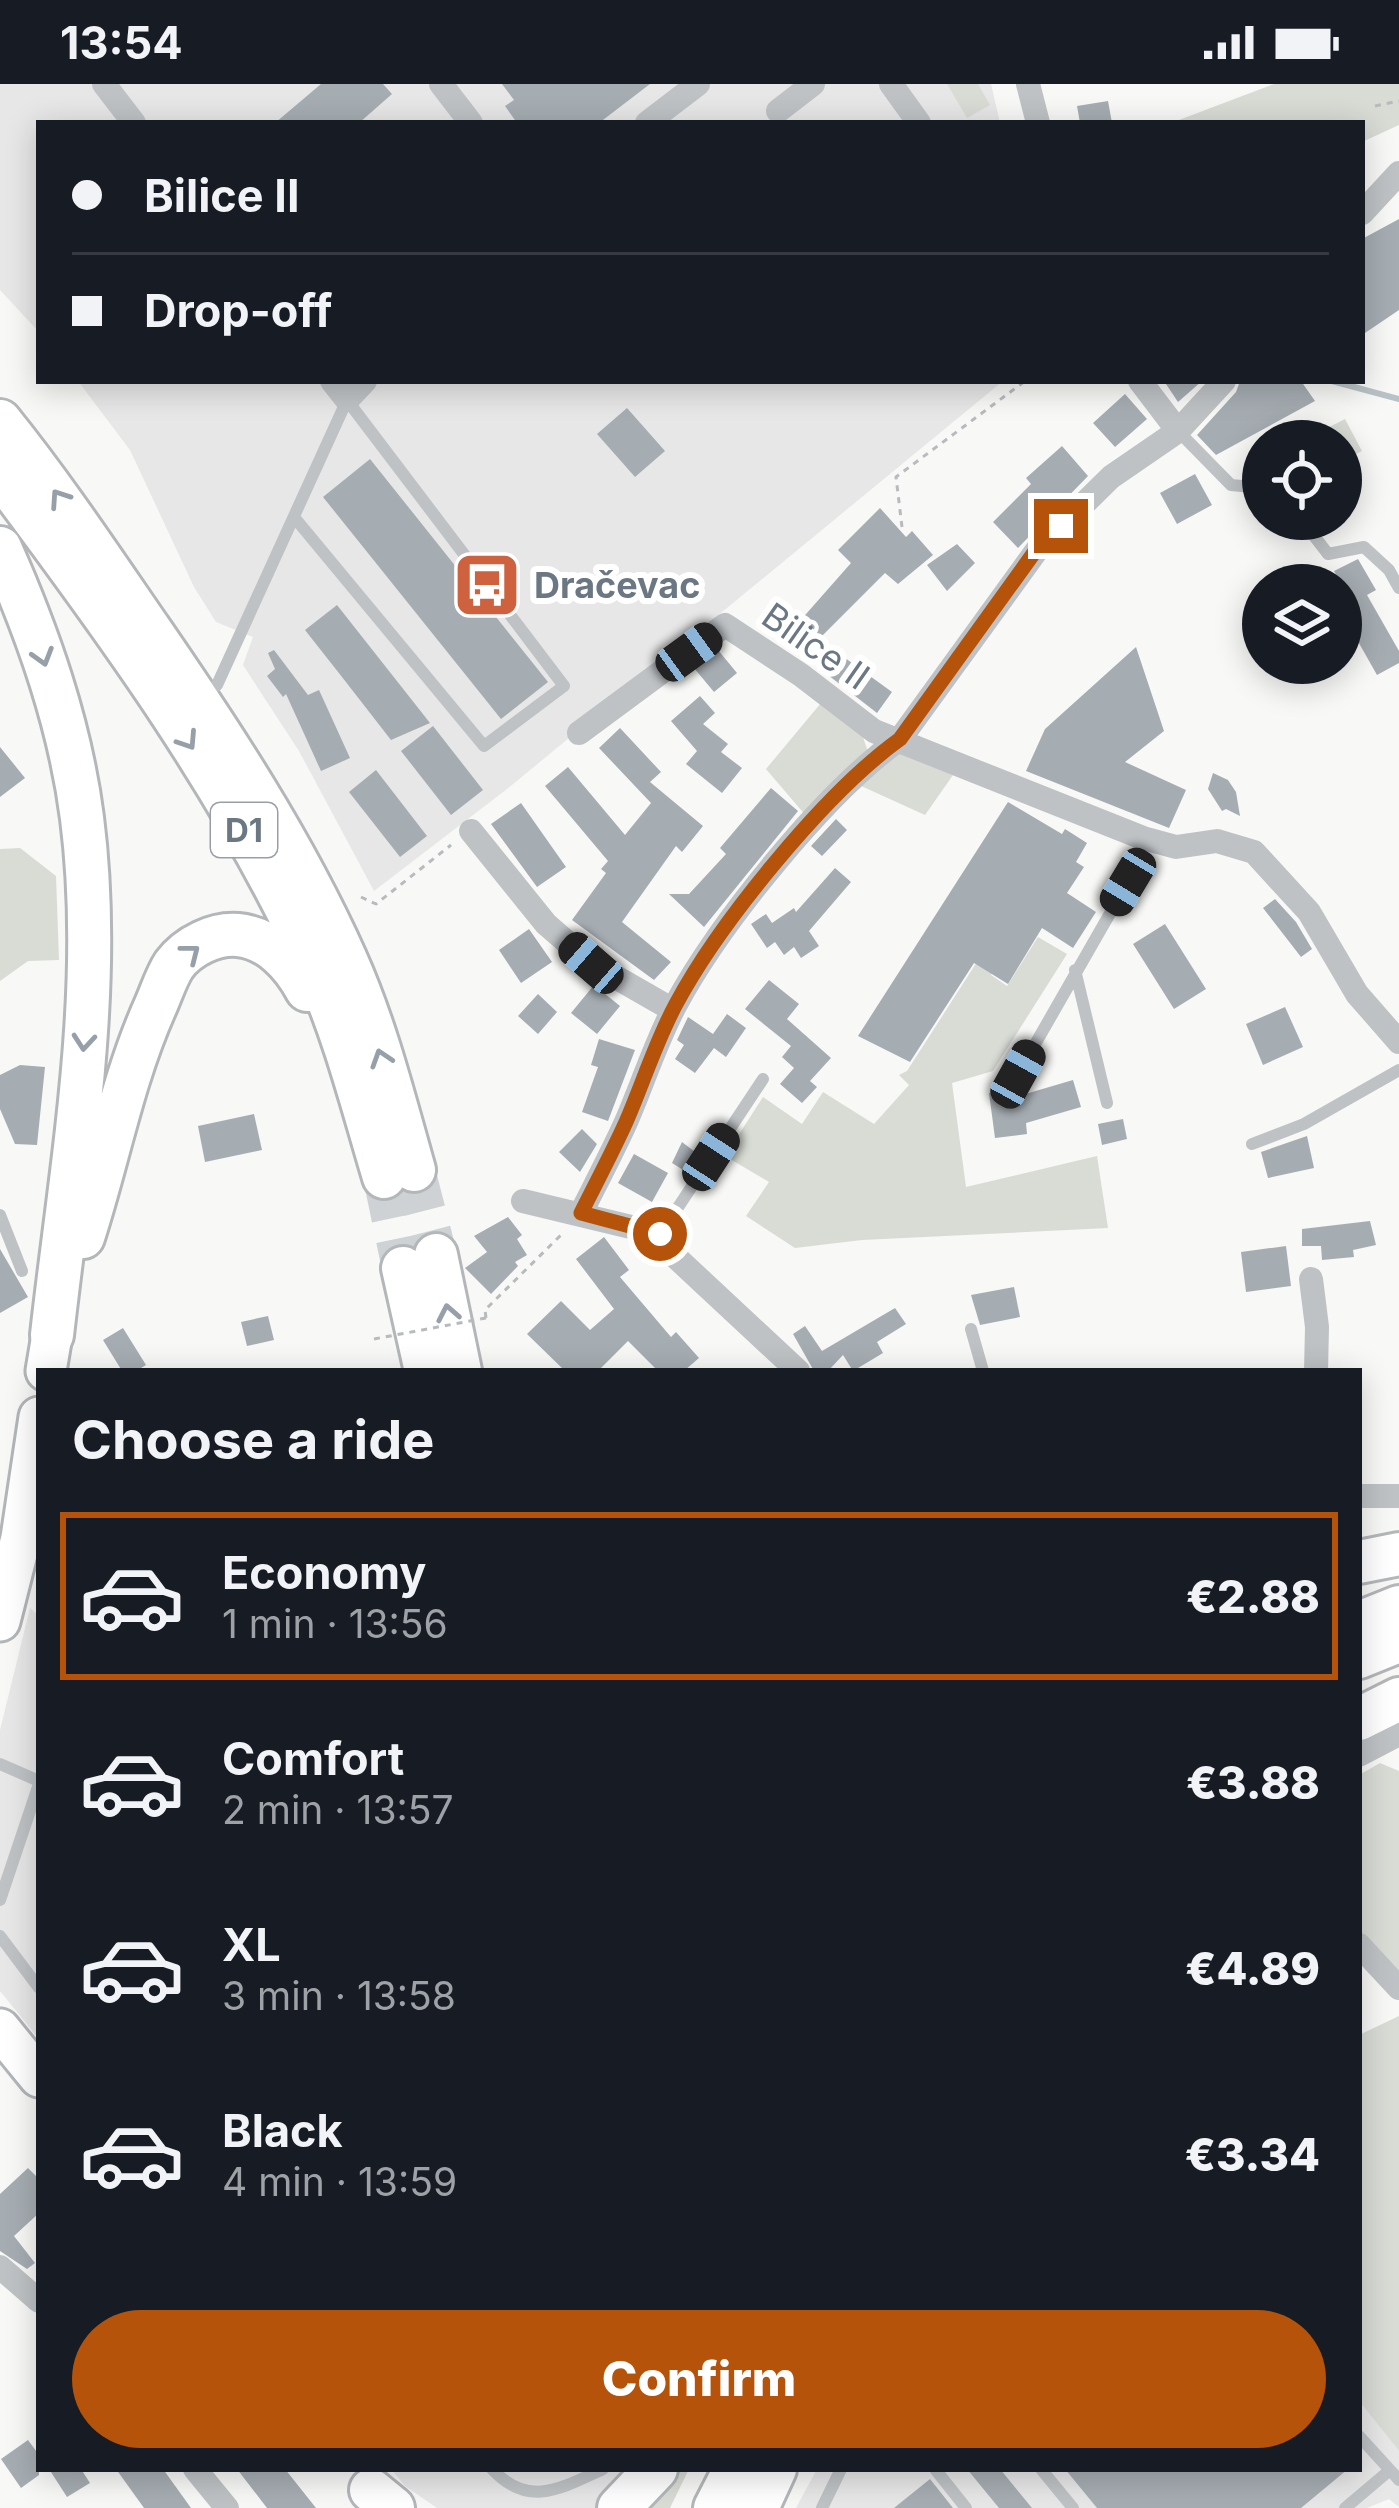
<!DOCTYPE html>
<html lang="en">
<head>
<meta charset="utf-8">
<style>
	:root { --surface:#171b24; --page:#242831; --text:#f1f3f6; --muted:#9ea1a6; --line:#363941; --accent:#b45309 }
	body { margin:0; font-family:Inter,sans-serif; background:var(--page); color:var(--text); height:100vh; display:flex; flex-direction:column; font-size:45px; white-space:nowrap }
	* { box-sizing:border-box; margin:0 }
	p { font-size:39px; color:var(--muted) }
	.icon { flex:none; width:66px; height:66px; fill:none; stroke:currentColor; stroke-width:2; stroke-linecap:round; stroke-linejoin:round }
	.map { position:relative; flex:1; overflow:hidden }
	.details { position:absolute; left:36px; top:1284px; width:1326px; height:1104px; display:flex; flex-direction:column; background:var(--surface); border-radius:0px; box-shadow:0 6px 30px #0003 }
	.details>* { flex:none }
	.hud { position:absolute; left:36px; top:36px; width:1329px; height:264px; border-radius:0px; box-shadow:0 6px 30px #0003; display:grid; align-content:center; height:264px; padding:0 36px; background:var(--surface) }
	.buttons { position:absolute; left:1242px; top:336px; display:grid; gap:24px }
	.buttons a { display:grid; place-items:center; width:120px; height:120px; border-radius:50%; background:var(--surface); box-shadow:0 6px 30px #0003; font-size:60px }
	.end { position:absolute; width:54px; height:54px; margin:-27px; border:15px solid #b45309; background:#fff; box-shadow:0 0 0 6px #fff }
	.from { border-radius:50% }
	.car { position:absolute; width:36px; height:72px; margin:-36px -18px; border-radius:15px; box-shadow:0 0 9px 3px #0007; background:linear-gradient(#222 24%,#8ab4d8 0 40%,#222 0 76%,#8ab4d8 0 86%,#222 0) }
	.hud b { display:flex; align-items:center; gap:42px; height:114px; font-size:45px }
	.hud b+b { border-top:3px solid var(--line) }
	.hud i { width:30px; height:30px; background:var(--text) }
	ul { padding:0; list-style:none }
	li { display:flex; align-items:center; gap:36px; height:168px; margin:0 24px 18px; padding:0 12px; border:6px solid transparent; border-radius:0px }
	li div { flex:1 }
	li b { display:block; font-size:45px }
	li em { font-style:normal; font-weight:800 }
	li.selected { border-color:var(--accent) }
	li>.icon { width:108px; height:108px; stroke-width:1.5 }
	h2 { padding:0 36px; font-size:54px; line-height:144px }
	.cta { display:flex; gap:24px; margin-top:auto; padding:24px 36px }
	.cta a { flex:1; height:138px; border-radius:72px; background:var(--accent); color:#fff; font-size:48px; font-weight:800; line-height:138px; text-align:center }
	.status { display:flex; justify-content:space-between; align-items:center; height:84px; padding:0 60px; background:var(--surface); direction:ltr }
	.status svg { height:33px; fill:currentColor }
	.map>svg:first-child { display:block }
</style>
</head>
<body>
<div class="status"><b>13:54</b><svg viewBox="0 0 49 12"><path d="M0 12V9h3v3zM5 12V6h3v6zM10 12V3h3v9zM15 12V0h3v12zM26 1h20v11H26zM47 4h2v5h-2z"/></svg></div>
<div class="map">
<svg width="1399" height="2424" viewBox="0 0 1399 2424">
	<rect width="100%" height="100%" fill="#f8f8f6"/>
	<!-- built -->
	<path fill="#e6e7e6" d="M0,0H991L1000,39H39V248L0,206Z
		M78,297H1003L507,705L374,807L299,667L243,581L253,553L216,538L194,503L130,366Z
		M30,1524L39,1532V1955L0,1907V1646Z
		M1359,2317L1399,2367V2423L1389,2415L1367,2424H796L817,2385H1359Z
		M391,2385H640L600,2424H437L405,2402Z"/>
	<!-- green -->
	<path fill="#d8dcd5" d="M947,0H978L990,21L967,34Z
		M1274,0H1399V41L1362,58V39H1171Z
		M1345,335L1362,367L1341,378V357H1302Z
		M821,619L861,647L868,668L807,733L766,685Z
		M893,667L953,691L925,731L859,701Z
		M20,764L56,792L59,876L28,877L0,897V765Z
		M1000,842L1015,851L991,891L1007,902L1038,853L1067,870L993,987L952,999L966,1103L1097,1072L1108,1144L862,1156L795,1164L746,1132L769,1098L725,1072L763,1013L802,1040L823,1008L874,1040L909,1001L899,991L907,987Z
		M1380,1679L1399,1687V1888L1359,1847V1691Z
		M1399,1932V2367L1359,2317V1951Z
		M674,2385H689L670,2424H643Z"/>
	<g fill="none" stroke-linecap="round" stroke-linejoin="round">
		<!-- stream -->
		<path stroke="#b9c2c6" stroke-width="6" d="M1332,297L1399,315"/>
	</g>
	<!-- building -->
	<path fill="#a6adb2" d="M321,0H383L392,10L359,39H275Z
		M502,0H650L599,39H517L505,22L514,16Z
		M1108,17L1112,39H1080L1077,22Z
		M1399,135V226L1362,251V155Z
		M1164,297H1202L1178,318Z
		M1240,297H1301L1315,317L1216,371L1197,351L1236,308Z
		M1125,310L1147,335L1115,363L1093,339Z
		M627,324L665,367L635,393L597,350Z
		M1062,362L1088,392L1018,464L993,438L1031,400L1026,394Z
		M370,375L548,598L501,635L323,413Z
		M1195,390L1212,421L1177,440L1160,409Z
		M880,424L906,453L912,447L933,471L898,500L885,489L820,554L799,538L851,479L838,466Z
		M957,460L975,479L947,507L927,481Z
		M1358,475L1376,506L1367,511L1399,567V579L1377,591L1347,538L1359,531L1334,487Z
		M337,521L430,639L391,656L342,593L305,546Z
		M1136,563L1164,647L1125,678L1186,706L1169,744L1026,687L1045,645Z
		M274,566L308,611L319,606L350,674L321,687L286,610L283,613L267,592L275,585L268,569Z
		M718,566L737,589L714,608L694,584Z
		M841,571L892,608L877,629L828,591Z
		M700,612L715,629L703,640L728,660L721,668L742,684L722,709L686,680L697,667L671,637Z
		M433,642L483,706L451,731L401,667Z
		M620,644L661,688L650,698L703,742L682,768L676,762L622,838L671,878L654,896L572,836L606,789L601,785L608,777L545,702L568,683L625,751L651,719L599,664Z
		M0,663L25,694L0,713Z
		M376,686L427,752L400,773L349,708Z
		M1213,689L1228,696L1236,708L1240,732L1226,725L1222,727L1208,705Z
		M771,704L798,727L704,843L669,810H689L726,770L720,764Z
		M1008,718L1062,750L1065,745L1087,759L1076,778L1084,783L1067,809L1096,828L1073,864L1042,844L1008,900L974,879L910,978L858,952Z
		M521,719L566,783L537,803L491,740Z
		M836,735L847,746L822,772L811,762Z
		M835,784L851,798L809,847L819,862L801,874L794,863L784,871L775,858L767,864L751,840L766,830L772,839L794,824L796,828Z
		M1275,815L1296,838L1312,865L1301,873L1263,824Z
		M1165,840L1206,905L1174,925L1133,860Z
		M529,845L552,878L521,899L499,866Z
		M769,896L799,920L787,935L831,974L810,997L817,1003L802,1019L780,1000L794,984L782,973L791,962L745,925Z
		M594,901L620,922L597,950L571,929Z
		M538,910L557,928L538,950L518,932Z
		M1285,923L1303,963L1263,981L1246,940Z
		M727,930L746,944L726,973L714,964L695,989L675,975L684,961L677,956L688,933L713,950Z
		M599,955L635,966L608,1037L582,1028L598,983L591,981Z
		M20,981L45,983L37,1061L15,1060L0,1025V991Z
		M1073,996L1081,1023L1026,1039L1027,1050L995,1054L989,1009L1021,1005L1022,1011Z
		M254,1030L262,1066L205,1078L198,1042Z
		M1123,1035L1127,1055L1102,1061L1098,1040Z
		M582,1045L597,1060L580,1088L559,1068Z
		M1307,1052L1314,1084L1268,1094L1261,1068Z
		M682,1058L699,1071L688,1089L672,1079Z
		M634,1070L668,1089L652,1118L618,1099Z
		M508,1133L522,1151L517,1155L527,1171L515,1178L518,1182L491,1210L465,1184L487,1168L474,1152Z
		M1370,1137L1376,1161L1353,1166L1354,1173L1322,1176L1321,1162H1302V1145Z
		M604,1153L629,1186L620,1193L671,1253L676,1248L699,1274L684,1287H658L628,1257L598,1287H565L527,1250L561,1217L590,1246L614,1225L576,1175Z
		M1286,1162L1291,1202L1246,1208L1241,1168Z
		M0,1165L28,1213L0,1229Z
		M1014,1203L1020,1233L980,1241L971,1211Z
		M895,1224L906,1240L877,1258L883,1269L853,1287L843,1271L828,1287H814L793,1250L805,1242L822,1267Z
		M268,1232L274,1256L247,1262L241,1238Z
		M123,1244L146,1281L136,1287H122L103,1256Z
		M28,2084L39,2095V2129L14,2152L35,2179L27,2185L0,2167V2110Z
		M28,2356L39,2371V2391L21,2404L1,2375Z
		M49,2385H81L90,2399L67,2413Z
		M116,2385H163L191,2424H144Z
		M237,2385H285L316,2424H267Z
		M967,2385H1000L1032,2424H999Z
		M1065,2385H1348L1301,2424H1097Z
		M930,2395L953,2424H894Z"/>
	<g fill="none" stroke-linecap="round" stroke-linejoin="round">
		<!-- highway-tunnel -->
		<path stroke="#ced2d4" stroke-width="42" stroke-dasharray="42 21" stroke-linecap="butt" d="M414,1086L436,1171
			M384,1093L403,1184"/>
		<defs>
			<path id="primary" d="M46,1287L52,1251
				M0,1537L21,1454L39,1333
				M0,1945L39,1993"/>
			<path id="highway" d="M0,337C54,404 101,475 150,546C223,652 293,758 346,876C376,943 394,1016 414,1086
				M0,390C117,546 234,706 315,884C345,951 363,1023 384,1093
				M0,464C38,550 70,640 82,734C104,905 71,1081 52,1251
				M83,1153C108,1076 122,997 155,923C161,910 166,893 174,881C188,862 215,849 238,851C270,854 293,880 307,906
				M436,1171L460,1287
				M403,1184L426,1287
				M1359,1478L1399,1470
				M1359,1539L1399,1523
				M1359,1573L1399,1557
				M1359,1635L1399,1615
				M371,2406L393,2424
				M619,2424L656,2385
				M715,2424L735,2385
				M757,2424L775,2385"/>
		</defs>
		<!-- primary casing -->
		<use href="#primary" stroke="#b2b6b9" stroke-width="45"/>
		<!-- highway casing -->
		<use href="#highway" stroke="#b4b7ba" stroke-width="48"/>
		<!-- path -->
		<path stroke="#b8bbbe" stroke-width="3" stroke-dasharray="6 6" stroke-linecap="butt" d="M1375,22L1399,17
			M902,443L896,393L1025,297
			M361,813L376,820L451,761
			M486,1234L485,1226L563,1149"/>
		<!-- lane -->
		<path stroke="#bec2c5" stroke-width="12" d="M1178,347L1231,401L1263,404
			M1301,435L1328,470L1364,463L1389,486L1399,504
			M204,610L217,601L347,316L564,602L484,662L294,433
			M1075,886L1107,1019
			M1018,990L1128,798L1143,754
			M1252,1060L1304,1040L1399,986
			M0,1131L22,1187
			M661,1149L763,995
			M971,1245L983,1287
			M0,1680L39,1697
			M0,1816L39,1700
			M0,1852L39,1904
			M1359,2352L1390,2386
			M492,2385C528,2424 560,2405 603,2385
			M935,2385L966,2424
			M1041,2385L1073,2424
			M822,2424L841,2385
			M1345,2424L1390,2386L1399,2396"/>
		<!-- street -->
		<path stroke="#bec2c5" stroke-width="24" d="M104,0L134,39
			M441,0L471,39
			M891,0L919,39
			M1028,0L1038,39
			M778,27L813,0
			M647,39L698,0
			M1362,129L1399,89
			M332,297L347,316L365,297
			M1140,297L1178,347
			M579,649L725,541L801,591L874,647L1143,754L1176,763L1217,757L1254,768L1309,828L1357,910L1399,958
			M471,747L546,840L591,879L673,926
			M523,1117L660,1150L666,1164L798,1287
			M581,1129C596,1099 612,1069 626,1038C643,999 656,957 676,920C720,839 825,708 900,655L1037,466L1111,393L1178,347L1224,297
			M1311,1195L1317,1243L1316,1287
			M1359,1412H1399
			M1359,1671L1399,1650
			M1359,1861L1399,1904
			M0,2183L39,2217
			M195,2385L227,2424"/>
		<!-- primary -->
		<use href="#primary" stroke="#fff" stroke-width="39"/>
		<!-- highway -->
		<use href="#highway" stroke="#fff" stroke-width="42"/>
		<!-- path-bridge -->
		<path stroke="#b8bbbe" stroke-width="3" stroke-dasharray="6 6" stroke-linecap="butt" d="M374,1255L486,1234"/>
	</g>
	<!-- one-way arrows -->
	<defs><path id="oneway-chevron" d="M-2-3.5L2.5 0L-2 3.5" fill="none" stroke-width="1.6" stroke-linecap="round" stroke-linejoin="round" transform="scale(3)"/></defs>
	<g stroke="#97a0a8">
		<use href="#oneway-chevron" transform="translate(59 414) rotate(-124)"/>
		<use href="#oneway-chevron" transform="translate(43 573) rotate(73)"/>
		<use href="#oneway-chevron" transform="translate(188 657) rotate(57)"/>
		<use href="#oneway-chevron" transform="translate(191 869) rotate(-38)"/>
		<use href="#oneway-chevron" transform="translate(84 958) rotate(95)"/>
		<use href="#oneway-chevron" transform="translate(381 974) rotate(-108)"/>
		<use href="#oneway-chevron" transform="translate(448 1229) rotate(-101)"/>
	</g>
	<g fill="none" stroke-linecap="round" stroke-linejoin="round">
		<!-- route -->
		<path stroke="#b45309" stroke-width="15" d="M660,1150L581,1129C596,1099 612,1069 626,1038C643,999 656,957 676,920C720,838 825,709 900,655L1036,466L1061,442"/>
	</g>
	<!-- icons -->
	<defs>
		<symbol id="bus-square" viewBox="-11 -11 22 22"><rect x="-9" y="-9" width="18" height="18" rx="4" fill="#ce623f" stroke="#fff"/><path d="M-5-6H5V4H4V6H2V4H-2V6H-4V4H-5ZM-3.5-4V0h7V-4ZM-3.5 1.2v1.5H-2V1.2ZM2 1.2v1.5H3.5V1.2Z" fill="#fff"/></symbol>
	</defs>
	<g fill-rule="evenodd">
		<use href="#bus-square" x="449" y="463" width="76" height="76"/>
	</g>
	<g text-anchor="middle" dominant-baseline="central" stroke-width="12" stroke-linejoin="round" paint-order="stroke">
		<!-- shield labels -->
		<rect fill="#fff" stroke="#97a0a8" stroke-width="3" x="211" y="719" width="66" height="54" rx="9"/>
		<g font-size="33" font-weight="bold" fill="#6b7883">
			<text x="244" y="746">D1</text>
		</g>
		<!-- poi labels -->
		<g font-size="36" font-weight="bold" fill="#6b7883" stroke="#fff" text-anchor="start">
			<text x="534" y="501">Dračevac</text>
		</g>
		<!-- street labels -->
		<g font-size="36" fill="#6b7883" stroke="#fff">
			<text transform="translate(816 562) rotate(35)">Bilice II</text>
		</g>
	</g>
</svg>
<div class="buttons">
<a><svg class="icon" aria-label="locate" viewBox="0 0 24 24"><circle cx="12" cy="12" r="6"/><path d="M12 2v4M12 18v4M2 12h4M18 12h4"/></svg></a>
<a><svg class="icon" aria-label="layers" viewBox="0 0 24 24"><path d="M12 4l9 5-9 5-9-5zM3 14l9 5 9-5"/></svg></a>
</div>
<i class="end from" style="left:660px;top:1150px"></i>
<i class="end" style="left:1061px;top:442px"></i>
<i class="car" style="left:689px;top:568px;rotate:54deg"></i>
<i class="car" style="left:1128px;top:798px;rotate:211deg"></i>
<i class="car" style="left:591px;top:879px;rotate:311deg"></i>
<i class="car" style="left:1018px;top:990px;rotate:29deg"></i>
<i class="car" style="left:711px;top:1073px;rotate:33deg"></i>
<div class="hud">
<b><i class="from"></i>Bilice II</b>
<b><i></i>Drop-off</b>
</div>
<section class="details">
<h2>Choose a ride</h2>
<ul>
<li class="selected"><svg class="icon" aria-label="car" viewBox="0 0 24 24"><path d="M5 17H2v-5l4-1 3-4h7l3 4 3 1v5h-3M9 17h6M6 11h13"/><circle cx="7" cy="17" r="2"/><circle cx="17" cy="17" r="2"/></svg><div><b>Economy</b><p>1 min · 13:56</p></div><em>€2.88</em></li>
<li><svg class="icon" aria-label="car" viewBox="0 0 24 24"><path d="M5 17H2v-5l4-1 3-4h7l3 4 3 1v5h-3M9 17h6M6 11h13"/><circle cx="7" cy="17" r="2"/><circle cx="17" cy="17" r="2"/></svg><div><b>Comfort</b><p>2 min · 13:57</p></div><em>€3.88</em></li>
<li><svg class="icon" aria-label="car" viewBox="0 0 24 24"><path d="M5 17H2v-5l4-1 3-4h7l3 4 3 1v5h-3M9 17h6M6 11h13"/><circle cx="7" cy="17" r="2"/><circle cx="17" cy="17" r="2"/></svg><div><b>XL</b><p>3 min · 13:58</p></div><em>€4.89</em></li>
<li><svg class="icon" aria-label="car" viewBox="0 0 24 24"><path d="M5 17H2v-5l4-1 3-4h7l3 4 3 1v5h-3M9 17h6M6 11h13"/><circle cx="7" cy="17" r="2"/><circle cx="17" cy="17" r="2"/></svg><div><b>Black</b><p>4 min · 13:59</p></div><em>€3.34</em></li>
</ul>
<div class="cta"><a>Confirm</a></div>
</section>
</div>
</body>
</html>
